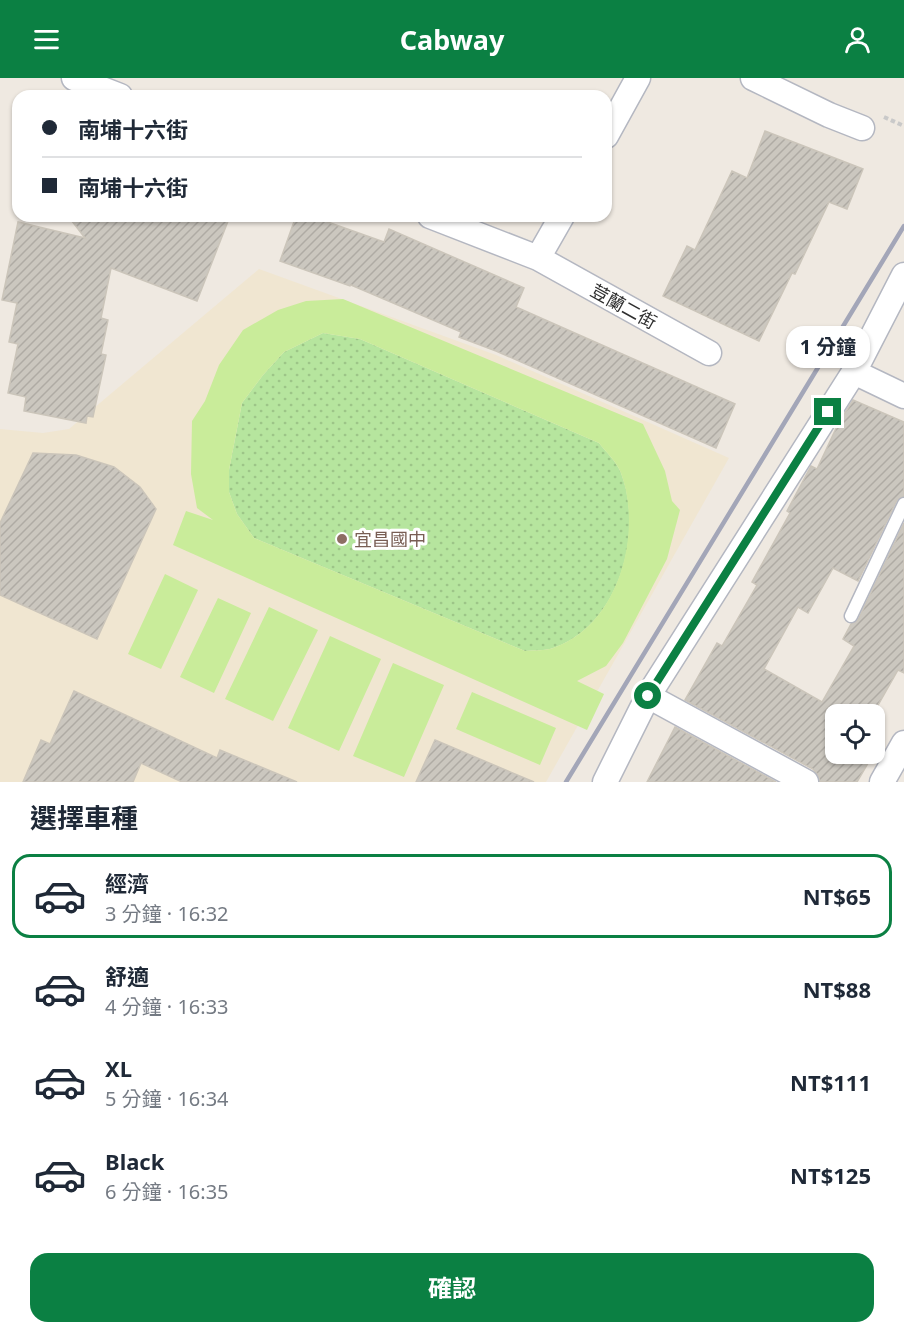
<!DOCTYPE html>
<html lang="zh-TW">
<head>
<meta charset="utf-8">
<style>
	:root { --surface:#fff; --page:#f2f2f3; --text:#1f2937; --muted:#747a83; --line:#e0e1e3; --accent:#0b8043 }
	body { margin:0; font-family:"Noto Sans","Noto Sans TC",sans-serif; background:var(--page); color:var(--text); height:100vh; display:flex; flex-direction:column; font-size:22px; white-space:nowrap }
	* { box-sizing:border-box; margin:0 }
	p { font-size:20px; color:var(--muted) }
	.icon { flex:none; width:33px; height:33px; fill:none; stroke:currentColor; stroke-width:2; stroke-linecap:round; stroke-linejoin:round }
	.map { position:relative; height:704px; overflow:hidden }
	.drawer { display:flex; flex-direction:column; background:var(--surface); flex:1 }
	.drawer>* { flex:none }
	.banner { position:absolute; left:12px; top:12px; width:600px; height:132px; border-radius:18px; box-shadow:0 2px 4px #0004; display:grid; align-content:center; height:132px; padding:0 30px; background:var(--surface) }
	.fabs { position:absolute; left:825px; top:626px; display:grid; gap:12px }
	.fabs a { display:grid; place-items:center; width:60px; height:60px; border-radius:12px; background:var(--surface); box-shadow:0 2px 4px #0004; font-size:30px }
	.end { position:absolute; width:27px; height:27px; margin:-14px; border:8px solid #0b8043; background:#fff; box-shadow:0 0 0 3px #fff }
	.from { border-radius:50% }
	.bubble { position:absolute; height:42px; border-radius:18px; background:var(--surface); box-shadow:0 2px 4px #0004; font-size:20px; font-weight:700; line-height:42px; text-align:center }
	.banner b { display:flex; align-items:center; gap:21px; height:57px; font-size:22px }
	.banner b+b { border-top:2px solid var(--line) }
	.banner i { width:15px; height:15px; background:var(--text) }
	ul { padding:0; list-style:none }
	li { display:flex; align-items:center; gap:18px; height:84px; margin:0 12px 9px; padding:0 18px; border:3px solid transparent; border-radius:18px }
	li div { flex:1 }
	li b { display:block; font-size:22px }
	li em { font-style:normal; font-weight:700 }
	li.on { border-color:var(--accent) }
	li>.icon { width:54px; height:54px; stroke-width:1.5 }
	h2 { padding:0 30px; font-size:27px; line-height:72px }
	.primary-button { display:flex; gap:12px; margin-top:auto; padding:12px 30px }
	.primary-button a { flex:1; height:69px; border-radius:18px; background:var(--accent); color:#fff; font-size:24px; font-weight:700; line-height:69px; text-align:center }
	header { display:flex; justify-content:space-between; align-items:center; height:78px; padding:0 30px; background:var(--accent); color:#fff; font-size:27px; font-weight:700 }
	.map>svg:first-child { display:block }
</style>
</head>
<body>
<header><svg class="icon" aria-label="menu" viewBox="0 0 24 24"><path d="M4 6h16M4 12h16M4 18h16"/></svg>Cabway<svg class="icon" aria-label="person" viewBox="0 0 24 24"><circle cx="12" cy="8" r="4"/><path d="M4 21q1-7 8-7t8 7"/></svg></header>
<div class="map">
<svg width="904" height="704" viewBox="0 0 904 704">
	<defs>
		<pattern id="grass-dots" width="8" height="8" patternUnits="userSpaceOnUse" patternTransform="scale(1.5)"><rect width="8" height="8" fill="#b6e59e"/><path d="M2 2h.1M6 6h.1" fill="none" stroke="#9dc588" stroke-width="1.8" stroke-linecap="round"/></pattern>
		<pattern id="building-hatch" width="6" height="6" patternUnits="userSpaceOnUse" patternTransform="scale(1.5)"><rect width="6" height="6" fill="#cbc7bf"/><path d="M-1 1l2-2M0 6l6-6M5 7l2-2" fill="none" stroke="#afaba4"/></pattern>
	</defs>
	<rect width="100%" height="100%" fill="#efe9e1"/>
	<!-- education -->
	<path fill="#f0e6d1" d="M259,191L496,277L729,380L546,704H0V351L43,355L69,351Z"/>
	<!-- grass -->
	<path fill="url(#grass-dots)" d="M323,255L360,261L599,365C606,374 617,384 621,395C644,455 619,548 553,570C545,573 534,572 525,573L254,460L237,436L229,414V392L242,325L263,297L284,274Z"/>
	<!-- pitch -->
	<path fill="#c9ec9a" fill-rule="evenodd" d="M343,221L643,346L665,393L672,423L680,432L667,481L623,565L606,588L577,603L604,616L587,652L173,467L186,433L213,442L197,430L191,396L192,343L205,323L219,287L243,252L278,232L306,223ZM323,255L360,261L599,365C606,374 617,384 621,395C643,455 619,548 553,570C545,573 534,572 525,573L254,460L237,436L229,414V392L242,325L263,297L284,274Z
		M165,496L198,512L161,591L128,576Z
		M218,520L251,535L214,615L180,599Z
		M269,529L318,552L273,643L225,621Z
		M330,558L381,581L339,673L288,650Z
		M393,585L444,607L404,699L353,678Z
		M472,614L556,650L540,687L456,651Z"/>
	<!-- building -->
	<path fill="url(#building-hatch)" stroke="#cbc5ba" stroke-width="1.5" d="M765,53L863,91L847,131L829,124L795,196L792,195L759,263L663,218L687,168L695,172L732,93L747,100Z
		M68,138H230L197,223L111,190L101,240L108,242L101,276L106,277L93,339L87,338L86,345L24,333L26,319L8,315L18,266L9,264L17,225L2,222L18,144L85,160Z
		M296,138H311L384,164L389,151L524,210L516,229L735,326L716,370L496,273L459,259L461,254L351,207L350,208L280,183Z
		M853,322L904,344V418L897,422L858,503L833,490L808,535L798,529L764,591L822,624L854,568L843,561L851,546L858,542L904,445V595L898,592L873,636H836V675H874L857,704H820L818,697L813,691L685,622L717,565L722,568L757,507L752,504L790,435L787,433L811,388L817,391L838,346Z
		M33,375L76,377L114,389L140,409L156,431L97,561L0,517V445Z
		M74,613L217,680L220,672L297,704H182L141,685L133,704H23L41,662L50,666Z
		M675,649L776,704H647Z
		M435,662L534,704H416Z"/>
	<g fill="none" stroke-linecap="round" stroke-linejoin="round">
		<defs>
			<path id="lane" d="M851,538L904,426"/>
			<path id="street" d="M74,0L120,18
				M753,0L829,37L862,50
				M606,58L638,0
				M430,138L538,180L562,138
				M538,180L709,275
				M854,294L904,318
				M648,618L806,704
				M605,704L648,618L854,294L904,197
				M882,704L904,665"/>
		</defs>
		<!-- lane casing -->
		<use href="#lane" stroke="#b4b7c1" stroke-width="15"/>
		<!-- street casing -->
		<use href="#street" stroke="#b4b7c1" stroke-width="27"/>
		<!-- path -->
		<path stroke="#c9c9c9" stroke-width="4" stroke-dasharray="4.5 3" stroke-linecap="butt" d="M884,39L904,48"/>
		<!-- lane -->
		<use href="#lane" stroke="#fff" stroke-width="12"/>
		<!-- street -->
		<use href="#street" stroke="#fff" stroke-width="24"/>
		<!-- rail -->
		<path stroke="#a3a6b8" stroke-width="4.5" d="M566,704L904,148"/>
	</g>
	<g fill="none" stroke-linecap="round" stroke-linejoin="round">
		<!-- route -->
		<path stroke="#0b8043" stroke-width="8" d="M648,618L828,334"/>
	</g>
	<!-- markers -->
	<circle fill="#8d6e63" stroke="#fff" stroke-width="2" cx="342" cy="461" r="6"/>
	<g text-anchor="middle" dominant-baseline="central" stroke-width="6" stroke-linejoin="round" paint-order="stroke">
		<!-- street labels -->
		<g font-size="18" fill="#2e2e2e" stroke="#fff">
			<text transform="translate(624 228) rotate(29)">荳蘭二街</text>
		</g>
		<!-- education labels -->
		<g font-size="18" fill="#785e54" stroke="#fff" text-anchor="start">
			<text x="354" y="461">宜昌國中</text>
		</g>
	</g>
</svg>
<div class="fabs">
<a><svg class="icon" aria-label="locate" viewBox="0 0 24 24"><circle cx="12" cy="12" r="6"/><path d="M12 2v4M12 18v4M2 12h4M18 12h4"/></svg></a>
</div>
<i class="end from" style="left:648px;top:618px"></i>
<i class="end" style="left:828px;top:334px"></i>
<div class="bubble" style="left:786px;top:248px;width:84px">1 分鐘</div>
<div class="banner">
<b><i class="from"></i>南埔十六街</b>
<b><i></i>南埔十六街</b>
</div>
</div>
<section class="drawer">
<h2>選擇車種</h2>
<ul>
<li class="on"><svg class="icon" aria-label="car" viewBox="0 0 24 24"><path d="M5 17H2v-5l4-1 3-4h7l3 4 3 1v5h-3M9 17h6M6 11h13"/><circle cx="7" cy="17" r="2"/><circle cx="17" cy="17" r="2"/></svg><div><b>經濟</b><p>3 分鐘 · 16:32</p></div><em>NT$65</em></li>
<li><svg class="icon" aria-label="car" viewBox="0 0 24 24"><path d="M5 17H2v-5l4-1 3-4h7l3 4 3 1v5h-3M9 17h6M6 11h13"/><circle cx="7" cy="17" r="2"/><circle cx="17" cy="17" r="2"/></svg><div><b>舒適</b><p>4 分鐘 · 16:33</p></div><em>NT$88</em></li>
<li><svg class="icon" aria-label="car" viewBox="0 0 24 24"><path d="M5 17H2v-5l4-1 3-4h7l3 4 3 1v5h-3M9 17h6M6 11h13"/><circle cx="7" cy="17" r="2"/><circle cx="17" cy="17" r="2"/></svg><div><b>XL</b><p>5 分鐘 · 16:34</p></div><em>NT$111</em></li>
<li><svg class="icon" aria-label="car" viewBox="0 0 24 24"><path d="M5 17H2v-5l4-1 3-4h7l3 4 3 1v5h-3M9 17h6M6 11h13"/><circle cx="7" cy="17" r="2"/><circle cx="17" cy="17" r="2"/></svg><div><b>Black</b><p>6 分鐘 · 16:35</p></div><em>NT$125</em></li>
</ul>
<div class="primary-button"><a>確認</a></div>
</section>
</body>
</html>
